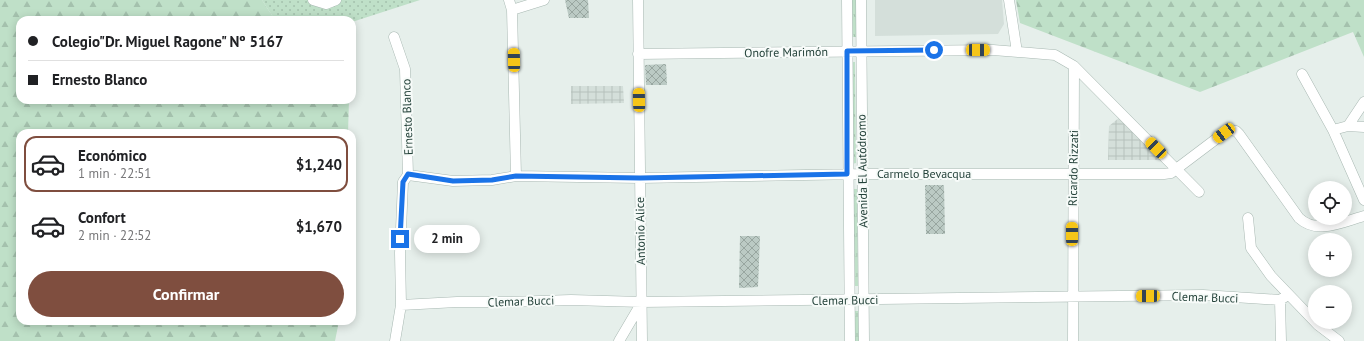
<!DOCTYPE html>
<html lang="es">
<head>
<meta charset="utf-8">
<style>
	:root { --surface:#fff; --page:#f6f6f6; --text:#202124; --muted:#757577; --line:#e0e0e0; --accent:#7f4e3f }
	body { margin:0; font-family:"PT Sans",sans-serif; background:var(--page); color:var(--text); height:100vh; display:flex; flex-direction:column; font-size:15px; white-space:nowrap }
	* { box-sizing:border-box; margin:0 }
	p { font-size:13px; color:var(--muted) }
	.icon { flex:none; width:22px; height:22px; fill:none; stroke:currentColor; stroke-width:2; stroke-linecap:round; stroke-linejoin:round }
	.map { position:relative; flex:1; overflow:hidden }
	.sheet { position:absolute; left:16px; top:129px; width:340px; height:196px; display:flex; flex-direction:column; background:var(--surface); border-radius:12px; box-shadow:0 2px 10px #0003 }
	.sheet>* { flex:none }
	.banner { position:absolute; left:16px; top:16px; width:340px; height:88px; border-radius:12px; box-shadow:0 2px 10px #0003; display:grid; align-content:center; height:88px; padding:0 12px; background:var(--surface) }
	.tools { position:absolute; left:1308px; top:181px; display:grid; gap:8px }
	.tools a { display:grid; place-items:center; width:44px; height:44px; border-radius:50%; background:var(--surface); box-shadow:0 2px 10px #0003; font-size:20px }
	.end { position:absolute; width:18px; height:18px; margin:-9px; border:5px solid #1a73e8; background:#fff; box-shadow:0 0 0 2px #fff }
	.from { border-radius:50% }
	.bubble { position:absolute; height:28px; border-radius:14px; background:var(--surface); box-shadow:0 2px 10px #0003; font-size:13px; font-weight:700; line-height:28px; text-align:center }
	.car { position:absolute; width:12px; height:24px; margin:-12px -6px; border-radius:5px; box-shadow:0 0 3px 1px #0007; background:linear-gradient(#f5c518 24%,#345 0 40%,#f5c518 0 76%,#345 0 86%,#f5c518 0) }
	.banner b { display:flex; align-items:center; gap:14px; height:38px; font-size:15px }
	.banner b+b { border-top:1px solid var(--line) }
	.banner i { width:10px; height:10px; background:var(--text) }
	ul { padding:7px 0 0; list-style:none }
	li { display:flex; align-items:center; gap:12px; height:56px; margin:0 8px 6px; padding:0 4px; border:2px solid transparent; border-radius:12px }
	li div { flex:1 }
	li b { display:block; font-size:15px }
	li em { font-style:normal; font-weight:700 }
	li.selected { border-color:var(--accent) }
	li>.icon { width:36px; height:36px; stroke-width:1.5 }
	.primary-button { display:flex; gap:8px; margin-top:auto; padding:8px 12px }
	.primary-button a { flex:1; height:46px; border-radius:24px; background:var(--accent); color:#fff; font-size:16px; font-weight:700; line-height:46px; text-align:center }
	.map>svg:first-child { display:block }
</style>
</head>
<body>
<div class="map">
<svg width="1364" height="341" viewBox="0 0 1364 341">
	<defs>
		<pattern id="industrial-grid" width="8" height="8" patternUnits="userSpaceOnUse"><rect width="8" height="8" fill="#d4dfda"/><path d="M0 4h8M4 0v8" fill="none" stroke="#b6c1bc"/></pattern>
		<pattern id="grass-tufts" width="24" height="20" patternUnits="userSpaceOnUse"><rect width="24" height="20" fill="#bfe0c8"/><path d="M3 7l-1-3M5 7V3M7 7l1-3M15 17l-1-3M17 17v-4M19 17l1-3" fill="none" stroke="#a4c1ad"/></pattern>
		<pattern id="forest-firs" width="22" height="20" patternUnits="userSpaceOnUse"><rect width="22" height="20" fill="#bfe0c8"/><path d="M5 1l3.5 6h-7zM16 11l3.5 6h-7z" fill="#a4c1ad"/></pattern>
		<pattern id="park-dots" width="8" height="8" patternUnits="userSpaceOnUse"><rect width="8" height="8" fill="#bfe0c8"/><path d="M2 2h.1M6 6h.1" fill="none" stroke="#a4c1ad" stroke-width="1.8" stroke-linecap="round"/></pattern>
		<pattern id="building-cross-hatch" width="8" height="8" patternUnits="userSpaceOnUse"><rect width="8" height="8" fill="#bbcac4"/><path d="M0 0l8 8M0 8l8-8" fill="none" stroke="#98a6a0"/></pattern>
	</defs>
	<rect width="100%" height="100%" fill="#e6efeb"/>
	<!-- built -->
	<path fill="#d4dfda" d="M875,0H1002L1004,24L998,34L875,36Z"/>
	<!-- industrial -->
	<path fill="url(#industrial-grid)" d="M571,86H623L624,103L571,104Z
		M1120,117L1161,160H1108L1109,126Z"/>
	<!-- grass -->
	<path fill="url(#grass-tufts)" d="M852,0H856V37H852Z
		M852,62H855L856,163L852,164Z
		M853,189H857L858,286H854Z
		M854,311H858L859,341H855Z"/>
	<!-- forest -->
	<path fill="url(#forest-firs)" d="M0,0H262L275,20H20V100H349L348,133H20V321H339L335,341H0Z
		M1016,0H1364V57L1353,32L1200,92L1020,23Z"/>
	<!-- park -->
	<path fill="url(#park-dots)" d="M262,0H420L352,22V20H275Z"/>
	<!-- building -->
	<path fill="url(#building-cross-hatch)" d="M565,0H588L589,18H569Z
		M666,64L667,85H646L645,65Z
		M925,185H944L945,234H926Z
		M740,236H760L758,287L739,288Z"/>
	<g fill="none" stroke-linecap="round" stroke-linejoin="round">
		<defs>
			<path id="minor" d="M313,0L326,4L336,0
				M509,0L512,10L516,176
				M638,0L642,341
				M847,0L850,341
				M861,0L864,341
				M1009,0L1017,52
				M512,10L544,0
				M394,37L405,69L408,175L403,182L400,253L401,305L395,341
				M638,54L993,50L1055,55L1074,66L1199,192
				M1302,74L1333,130L1364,200
				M1348,126L1364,102
				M1333,130L1348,126L1364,127
				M408,175L453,181L492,180L516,176L640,178L862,174H1164L1171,173L1228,130L1236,131L1239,134L1299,218C1317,235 1342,222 1364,216
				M1248,218L1251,248L1271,276L1318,325L1339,341
				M1280,300L1281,341
				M401,305L457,302H506L571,300L642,302L1203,295L1280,300L1288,295
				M619,341L642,302
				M1073,341L1074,66"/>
		</defs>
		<!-- minor casing -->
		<use href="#minor" stroke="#a8b8b2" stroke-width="11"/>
		<!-- minor -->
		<use href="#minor" stroke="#fff" stroke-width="10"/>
	</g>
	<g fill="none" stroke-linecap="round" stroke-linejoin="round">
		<!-- route -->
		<path stroke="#1a73e8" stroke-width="5" d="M400,239L403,182L408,174L453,181L492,180L516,176L640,178L847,174V51L934,50"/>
	</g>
	<g text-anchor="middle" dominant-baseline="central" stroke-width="4" stroke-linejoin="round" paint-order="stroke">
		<!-- street labels -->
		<g font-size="12" fill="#24423a" stroke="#f7fbf9">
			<text transform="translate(786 52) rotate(-1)">Onofre Marimón</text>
			<text transform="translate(407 117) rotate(-92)">Ernesto Blanco</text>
			<text transform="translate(1073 168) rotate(-89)">Ricardo Rizzati</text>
			<text transform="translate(862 171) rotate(-91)">Avenida El Autódromo</text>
			<text x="924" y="173">Carmelo Bevacqua</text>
			<text transform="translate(640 231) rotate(-91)">Antonio Alice</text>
			<text transform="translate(1205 297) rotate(2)">Clemar Bucci</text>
			<text transform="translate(845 300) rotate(-1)">Clemar Bucci</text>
			<text transform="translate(521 301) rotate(-2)">Clemar Bucci</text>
		</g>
	</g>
</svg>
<div class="tools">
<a><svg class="icon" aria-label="locate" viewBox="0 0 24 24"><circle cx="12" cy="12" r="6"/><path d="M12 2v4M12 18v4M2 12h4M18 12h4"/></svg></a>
<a>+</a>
<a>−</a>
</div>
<i class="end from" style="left:934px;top:50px"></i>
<i class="end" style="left:400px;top:239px"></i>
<div class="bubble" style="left:414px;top:225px;width:66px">2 min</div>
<i class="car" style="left:978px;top:50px;rotate:90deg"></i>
<i class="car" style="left:514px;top:60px;rotate:359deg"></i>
<i class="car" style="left:639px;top:100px;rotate:359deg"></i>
<i class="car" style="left:1224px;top:133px;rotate:233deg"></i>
<i class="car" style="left:1156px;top:148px;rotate:315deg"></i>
<i class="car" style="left:1072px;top:234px;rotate:0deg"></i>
<i class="car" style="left:1148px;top:296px;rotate:269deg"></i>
<div class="banner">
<b><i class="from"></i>Colegio&quot;Dr. Miguel Ragone&quot; Nº 5167</b>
<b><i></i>Ernesto Blanco</b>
</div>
<section class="sheet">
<ul>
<li class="selected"><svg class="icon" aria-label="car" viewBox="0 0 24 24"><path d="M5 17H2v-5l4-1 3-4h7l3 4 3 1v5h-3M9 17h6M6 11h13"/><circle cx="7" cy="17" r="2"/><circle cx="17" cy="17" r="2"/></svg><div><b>Económico</b><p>1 min · 22:51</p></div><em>$1,240</em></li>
<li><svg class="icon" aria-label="car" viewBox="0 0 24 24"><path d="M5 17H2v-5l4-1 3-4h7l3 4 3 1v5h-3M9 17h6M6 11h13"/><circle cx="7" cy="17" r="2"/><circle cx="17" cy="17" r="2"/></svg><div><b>Confort</b><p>2 min · 22:52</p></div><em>$1,670</em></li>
</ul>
<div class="primary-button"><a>Confirmar</a></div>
</section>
</div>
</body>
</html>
